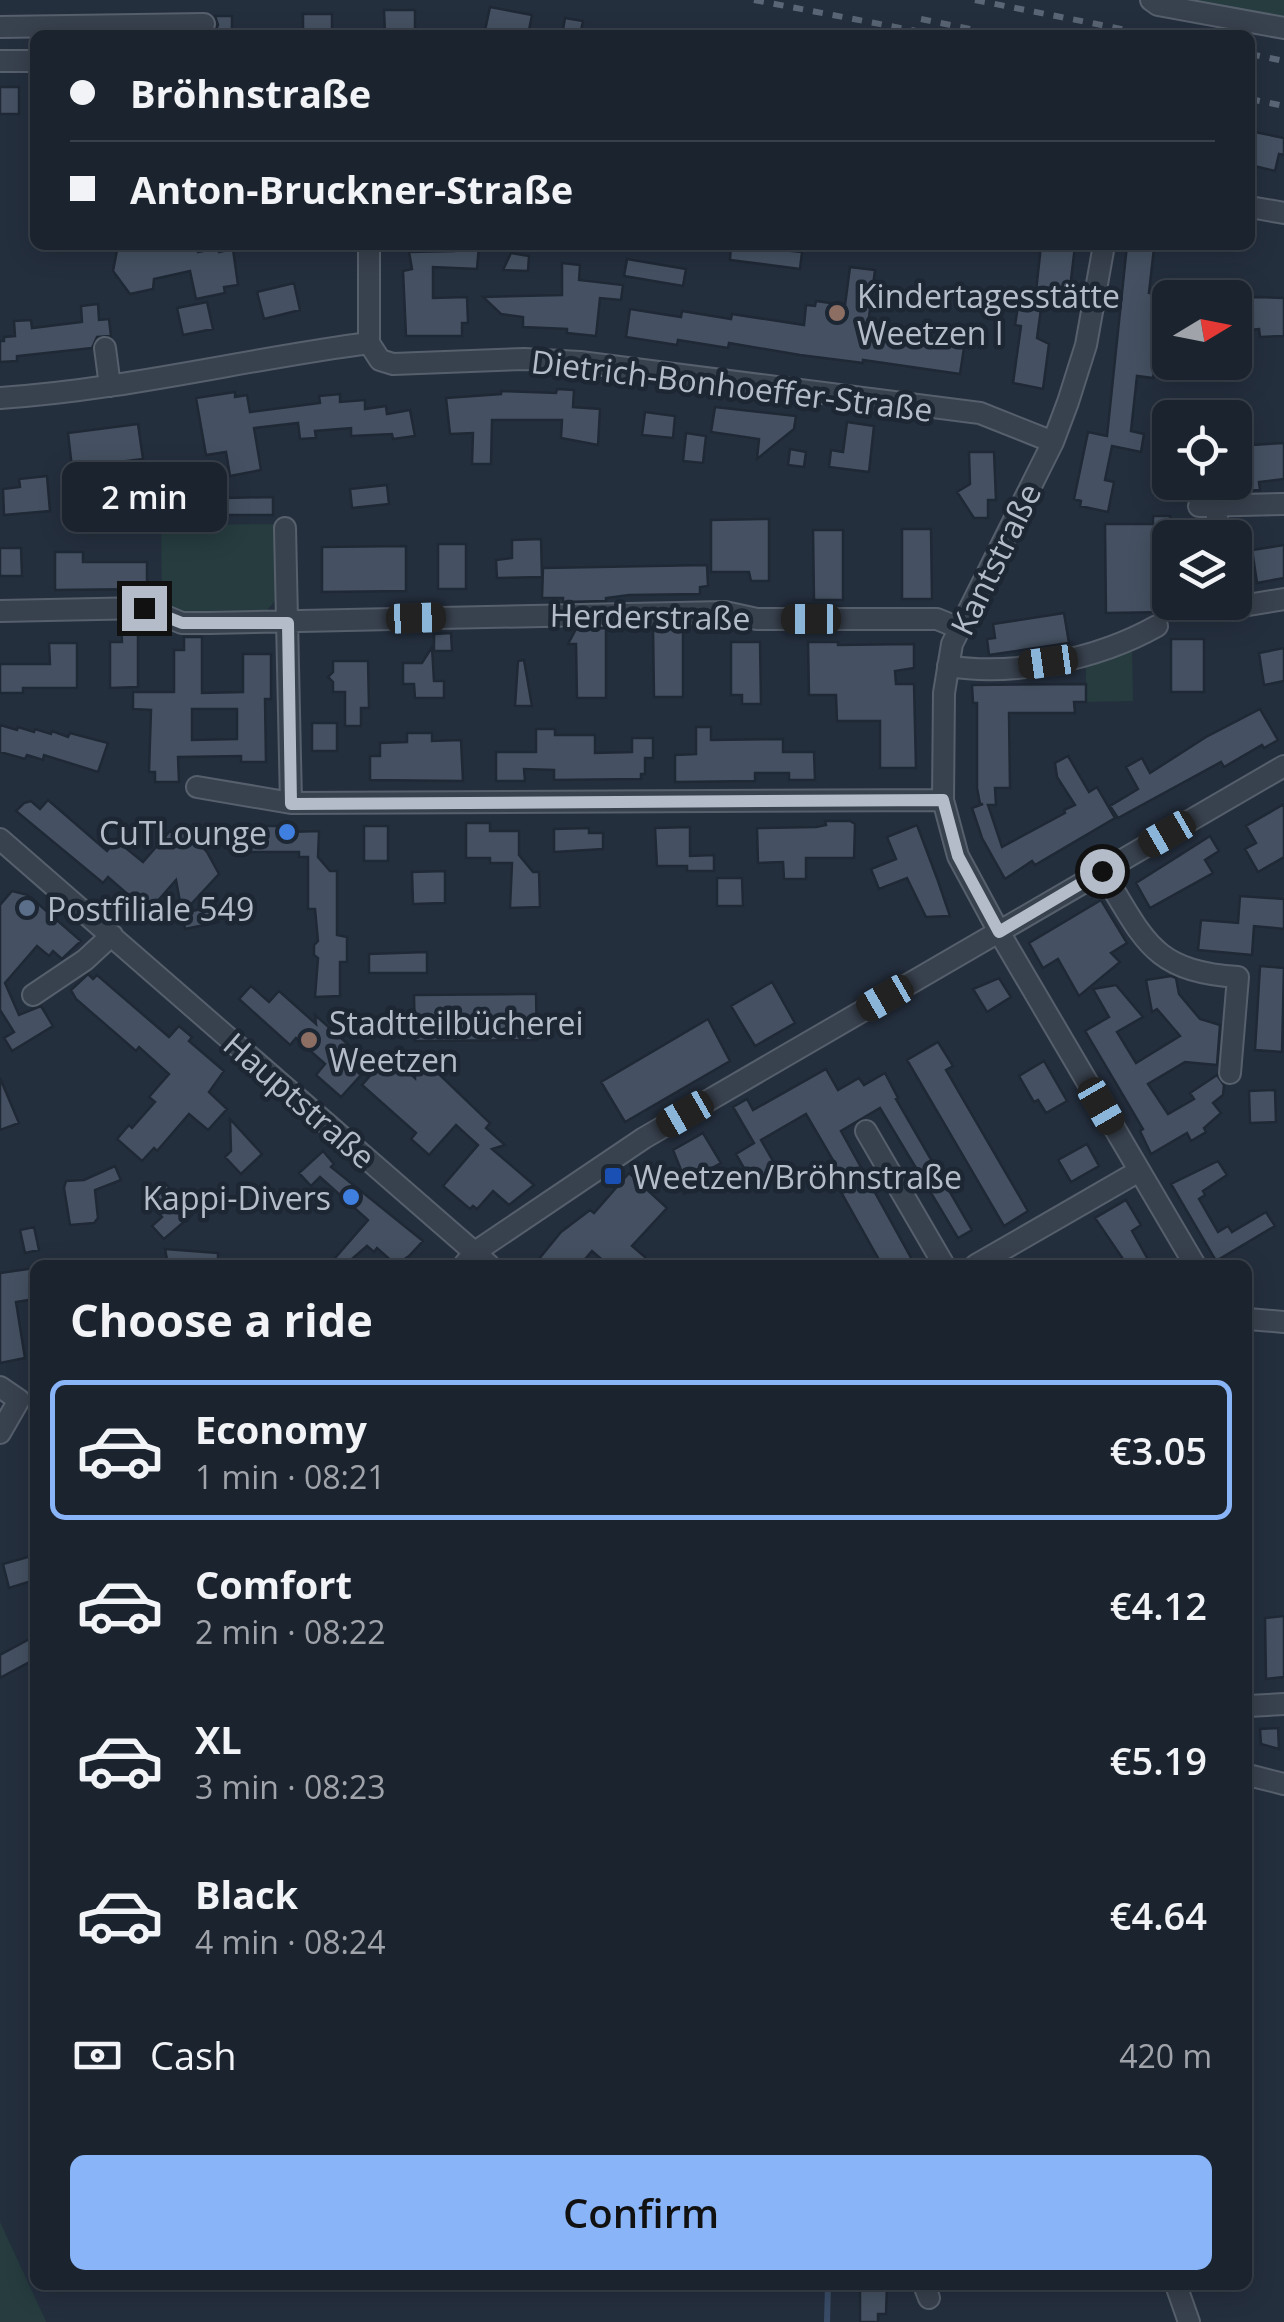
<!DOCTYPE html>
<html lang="en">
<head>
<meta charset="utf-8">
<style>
	:root { --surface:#1b232e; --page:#242b36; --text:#f1f3f6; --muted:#a0a4aa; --line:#39404a; --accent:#8ab4f8 }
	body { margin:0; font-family:"Open Sans",sans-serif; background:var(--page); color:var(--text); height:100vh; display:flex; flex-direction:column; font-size:38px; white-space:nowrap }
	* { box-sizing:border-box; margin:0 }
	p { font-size:32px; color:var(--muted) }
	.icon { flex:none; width:55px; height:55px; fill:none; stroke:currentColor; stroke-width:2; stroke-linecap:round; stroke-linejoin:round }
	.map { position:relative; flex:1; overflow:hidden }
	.drawer { position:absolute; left:30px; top:1260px; width:1222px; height:1030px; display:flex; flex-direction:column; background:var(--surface); border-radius:15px; box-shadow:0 5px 25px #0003,0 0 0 2px var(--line) }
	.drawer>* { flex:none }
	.banner { position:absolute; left:30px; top:30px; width:1225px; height:220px; border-radius:15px; box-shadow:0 5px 25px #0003,0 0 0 2px var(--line); display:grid; align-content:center; height:220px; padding:0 40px; background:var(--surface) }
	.needle { width:65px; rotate:80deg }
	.fabs { position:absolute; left:1152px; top:280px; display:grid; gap:20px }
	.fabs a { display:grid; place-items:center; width:100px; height:100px; border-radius:15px; background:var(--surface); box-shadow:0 5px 25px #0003,0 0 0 2px var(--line); font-size:50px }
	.end { position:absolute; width:45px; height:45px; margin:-22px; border:12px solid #b4bcc9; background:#111; box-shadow:0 0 0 5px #111 }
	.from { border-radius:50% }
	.bubble { position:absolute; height:70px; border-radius:15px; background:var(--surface); box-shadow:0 5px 25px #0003,0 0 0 2px var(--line); font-size:32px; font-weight:600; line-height:70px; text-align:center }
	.car { position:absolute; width:30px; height:60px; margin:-30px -15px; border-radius:12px; box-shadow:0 0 8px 2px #0007; background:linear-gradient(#222 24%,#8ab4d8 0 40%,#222 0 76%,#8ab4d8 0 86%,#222 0) }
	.banner b { display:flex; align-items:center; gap:35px; height:95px; font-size:38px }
	.banner b+b { border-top:2px solid var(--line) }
	.banner i { width:25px; height:25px; background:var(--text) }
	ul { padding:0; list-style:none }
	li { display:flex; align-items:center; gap:30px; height:140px; margin:0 20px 15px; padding:0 20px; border:5px solid transparent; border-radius:15px }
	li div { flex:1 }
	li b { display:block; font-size:38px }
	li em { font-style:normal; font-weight:600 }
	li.current { border-color:var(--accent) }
	li>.icon { width:90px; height:90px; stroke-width:1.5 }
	h2 { padding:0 40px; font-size:45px; line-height:120px }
	.pay { display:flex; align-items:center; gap:25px; height:110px; padding:0 40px; font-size:38px }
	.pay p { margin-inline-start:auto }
	.primary-button { display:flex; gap:20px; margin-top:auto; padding:20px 40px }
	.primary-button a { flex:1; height:115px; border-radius:15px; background:var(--accent); color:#111; font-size:40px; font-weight:600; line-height:115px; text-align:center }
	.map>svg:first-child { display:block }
</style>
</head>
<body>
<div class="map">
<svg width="1284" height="2322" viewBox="0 0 1284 2322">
	<rect width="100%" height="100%" fill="#242f3e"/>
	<!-- green -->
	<path fill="#263c3f" d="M1191,0H1284V19Z
		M279,524L277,599L266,611L256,612L182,613L162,603L161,525Z
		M1132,644L1133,701L1086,702V660Z
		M0,2222L44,2317L46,2322H0Z"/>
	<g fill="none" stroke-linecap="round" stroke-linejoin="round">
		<!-- stream -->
		<path stroke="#394c67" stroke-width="6" d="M827,2322L828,2285"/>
	</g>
	<!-- building -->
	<path fill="#455162" stroke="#1f2835" stroke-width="2.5" fill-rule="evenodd" d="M490,7L532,15L528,35H484Z
		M384,10H415V35H385Z
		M303,14H332V35H303Z
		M215,16H232V34H214L218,25Z
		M565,18L583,21L580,35H562Z
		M0,87H19V114H0Z
		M1250,131L1284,138V155L1279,154L1275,171L1250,165Z
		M118,245H197L198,252L218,248L219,252L233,249L238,285L224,287L225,293L196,299L190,271L154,279L153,289L130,294L113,271Z
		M454,245H479L477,269L433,267V298L467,297L468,323H462V336H406L403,271L412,269L409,252L454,251Z
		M731,245L802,252L800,269L730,260Z
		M1041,245L1075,246L1068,305L1035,301Z
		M1127,245L1154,248L1149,293L1170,295V316L1165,315L1153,378L1137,376L1131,431L1144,434L1141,452L1112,446L1105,480L1114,482L1108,512L1080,506L1081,501L1074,499L1088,432L1107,436Z
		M511,253L529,256L528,271L503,270Z
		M627,259L686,269L683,286L624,276Z
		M562,263L580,265L579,280L623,285L621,300L600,298L596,336L567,333V329L523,327V317L501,314L483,297L562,295Z
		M850,267L875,270L867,333L964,348L960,374L863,360V363L800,355L729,343L728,348L678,340L677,345L626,337L630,309L681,317L682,311L731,319L732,314L804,325L806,305L815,306L816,301L845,305Z
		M294,283L300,310L264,319L257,292Z
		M1257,297L1284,298V336L1260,337L1259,329L1235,331V299Z
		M207,302L213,329L183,335L177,308Z
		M98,304L99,320L109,319L111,336L97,337L92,348L17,356V361L0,362V341H4V337L15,336L14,321L31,320L32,328L82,322L81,306Z
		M1018,306L1041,309L1037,338L1049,344L1043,389L1013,383L1021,326L1015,325Z
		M557,389L574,390L573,407L600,409L598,445L561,438L562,420H492L491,464H472L473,433L450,434L446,398L501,394V391L556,393Z
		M235,392V397L247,395L250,412L320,403L319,396L340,394V402L365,400V409L386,406L387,414L410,410L415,436L393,439L392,434L351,436V428L315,431L316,438L300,439L298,423L254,428L261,470L230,476L226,452L206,455L196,398Z
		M715,407L796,416L794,429L757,459L759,439L711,432Z
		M645,412L675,416L673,438L642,435Z
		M847,422L874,426L869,472L829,467L831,450L843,452Z
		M138,424L143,459L72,468L68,433Z
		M686,433L706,436L703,463L683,461Z
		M1284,443V479L1259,482L1260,490L1235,491V446Z
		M790,449L806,452L804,467L788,465Z
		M969,452H994L996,500H988V518H974L957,492L970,484Z
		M162,470H180L179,485L164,487Z
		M47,476L50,511L4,515L3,489L20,487L19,479Z
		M387,485L389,504L352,508L350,489Z
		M273,497V515H182V499Z
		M1153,516H1170V612L1106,613L1105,524H1153Z
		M769,519V581H751L749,572H711V520Z
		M902,529H931L932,599H902Z
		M813,530H843V600H814Z
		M541,539L542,577L497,578L496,560L512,558V540Z
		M438,544H466V589H438Z
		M1284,545V578L1257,583L1252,550Z
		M406,546V591L322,592V547Z
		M0,548H21L22,576H0Z
		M55,552H83V562H147V589L55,590Z
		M707,565L708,586L700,587V594L629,595L606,598V601L563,602V598H542L543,568Z
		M1064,613L1069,643L989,655L987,639L995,638L993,624Z
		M121,622H138V687L110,688V642H122Z
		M653,627H683V697H654Z
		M606,628V698H577L576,644H568L576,629Z
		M451,633L452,651H434V634Z
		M184,637H202V693L243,692V654H271V699H265L266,762H241V756L178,757L179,782H155V772H149L151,710L133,709V692H174V650H184ZM192,709H237V739L192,740Z
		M1171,639H1204V692H1171Z
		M731,642H760L761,704H742V695H731Z
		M808,642H838V645L914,644V668L895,671L896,684H914L916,768H880V721H837L836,695H809Z
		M49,643H77V688H23V693H0V664H50Z
		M432,647L434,681H444V698H415L414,684H403V663H422Z
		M1284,648V681L1264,685L1259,653Z
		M524,660L532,706H515L518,661Z
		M333,661H368L369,708H361V726H345V692H333V682L328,677L333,672Z
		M1086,684V702H1074L1075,713H1009L1010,788H995L996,805H988L1002,847L1065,813L1064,810L1075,805L1057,777L1055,763L1068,756L1089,792L1097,787L1115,818L1035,865L1032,861L1005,879L982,838L972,808L983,804H980L977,788V703H973L972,685Z
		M1260,709L1278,740L1264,748L1262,745L1224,767L1221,762L1118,818L1110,806L1138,789L1126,767L1142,758L1150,773L1206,737Z
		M312,723H337V751H312Z
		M0,725L17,730L18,727L34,732L35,729L51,734L52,731L68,737L70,733L108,743L98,772L44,755L43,760L27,755L25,759L0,752Z
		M696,727H711V740L783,739V752H814L815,780H789V773H755V781L675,782V755L696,754Z
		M536,729H555V735H595V753L632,752V738H653V758H645V774H641V779L554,780V770L524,769L525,781H496V752H536Z
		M407,733H432V741L461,740L463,781L370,780V756H380V743L407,742Z
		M48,800L107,851L116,840L143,862L170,831L174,834L181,825L207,852L219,874L183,913L216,906L219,922L185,929L176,880L148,912L108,877L103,883L16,811L24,803L31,801L40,809Z
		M1284,804V857L1258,872L1245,849L1256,843L1246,826Z
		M825,821H850L855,824L854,858H806V879H784L783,862L758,863L757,828L816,827L826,825Z
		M466,823H490V831H519V855L533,872H539L540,907L510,908L512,863H490V858H466Z
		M917,825L938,881L950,916L926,917L907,878L879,889L871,869L896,859L887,837Z
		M251,826H290V832L319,831L318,857L330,871H337V935L347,937V962H340V996L315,997L318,958L314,955V945L318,941L315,909H308V857H299V852H251Z
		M364,826H388V861H364Z
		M690,827V856L714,855V871H687V866H657L655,828Z
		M589,828V833H603V849L554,852V829Z
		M1210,836L1219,851L1205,860L1213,873L1150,908L1136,883Z
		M445,871V903L413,904L412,872Z
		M717,878H742L743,906H717Z
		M12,891L28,895L81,941L62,959L53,951L49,956L37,946L5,983L19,1015L41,1006L53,1026L12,1051L4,1038L14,1032L0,1010V905Z
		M1240,896L1284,899V929L1254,926L1252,955L1198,950L1201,920L1238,923Z
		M1101,900L1127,943L1111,953L1120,962L1079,996L1058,959L1043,968L1029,943Z
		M427,952V973H369V954Z
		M1260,966L1284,968L1282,1052L1255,1050Z
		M88,974L93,979L97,975L169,1037L179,1026L192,1037L189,1041L224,1071L209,1092L227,1109L208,1130L189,1114L157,1151L154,1148L142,1161L117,1139L129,1125L132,1128L155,1102L149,1097L169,1074L139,1047L136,1051L76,999L71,990Z
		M1171,976L1176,978L1179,994L1200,1019L1220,1025L1217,1065L1185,1062L1148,1084L1168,1114L1194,1099L1190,1093L1217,1075L1224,1085L1223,1095L1213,1103L1221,1113L1204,1128L1206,1132L1191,1141L1187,1133L1151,1154L1140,1131L1143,1129L1085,1031L1109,1017L1093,989L1116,985L1143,1017L1117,1032L1136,1063L1180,1036L1157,1009L1152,1012L1146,980Z
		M999,978L1011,997L987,1012L973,989Z
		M772,982L795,1023L755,1046L731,1006Z
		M251,986L269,1002L279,991L316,1024L315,1015L350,1046L341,1057L361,1075L341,1097L316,1075L325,1064L296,1038L290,1045L239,999Z
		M524,994H536L537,1040L415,1041L414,995Z
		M708,1019L730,1061L625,1122L601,1082Z
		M938,1042L953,1066L946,1070L1028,1211L1004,1226L907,1060Z
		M415,1051L490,1123L486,1128L505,1145L492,1149L534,1185L509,1205L493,1191L477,1209L473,1206L470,1209L443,1186L478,1145L456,1125L429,1155L411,1139L416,1133L362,1085L385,1059L396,1068L400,1064L415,1078Z
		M1044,1061L1067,1101L1046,1113L1038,1100L1034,1102L1019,1076Z
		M826,1069L838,1090L859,1078L864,1085L885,1073L898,1098L896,1099L972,1230L958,1238L880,1108L841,1131L915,1265H882L827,1167L834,1162L806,1114L761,1140L781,1175L756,1189L736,1154L754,1143L733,1107L747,1099L753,1110Z
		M0,1078L19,1123L0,1130Z
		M1275,1090L1276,1122L1250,1123L1249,1091Z
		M230,1119L262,1154L241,1174L225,1157L231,1151Z
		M703,1133L721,1163L701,1174L706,1182L684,1194L676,1179L683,1175L673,1150Z
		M1087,1144L1099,1166L1071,1182L1058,1160Z
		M323,1151L334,1164L331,1167L423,1241L409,1256L396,1265L377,1248L374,1252L367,1246L345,1265H329L368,1220L320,1177L311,1186L299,1173Z
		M1218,1161L1227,1175L1203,1191L1205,1195L1199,1199L1218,1232L1228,1226L1232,1232L1266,1212L1275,1226L1216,1261L1171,1184Z
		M115,1166L121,1180L95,1190L98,1218L94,1223L70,1225L64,1188L66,1181L84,1180Z
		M629,1173L667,1208L632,1246L645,1257L638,1265H608L592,1251L580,1265H534L561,1232L590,1210L594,1213Z
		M165,1183L192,1215L164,1239L152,1226L162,1217L146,1200Z
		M1126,1200L1141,1225L1132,1231L1151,1265H1127L1095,1218Z
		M34,1227L39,1250L25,1253L20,1230Z
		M165,1249L218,1253V1265H168Z
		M35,1268V1299L16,1302L25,1358L0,1363V1273Z
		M35,1555V1580L9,1588L3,1564Z
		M1284,1616V1677L1266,1679L1265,1618Z
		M35,1636V1659L0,1678V1655Z
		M1278,1728L1279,1749L1261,1744L1260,1729Z
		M860,2285H887L886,2314H878V2322H860Z"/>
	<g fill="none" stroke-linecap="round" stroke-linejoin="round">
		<defs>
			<path id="minor" d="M1151,0L1158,5L1284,28
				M0,27L204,24
				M0,61H35
				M1250,207L1284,213
				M369,245V343
				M1104,245L1086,345L1068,402L1053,442L952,644L944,693L943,800L958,856L999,932L1195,1265
				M105,348L110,386
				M0,398C124,390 246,359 369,343L380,360L393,364L524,359L580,362L980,413L1053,442
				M1199,506L1284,504
				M285,528L291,803
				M1217,538V505
				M1215,602L1224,609L1284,599
				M0,611L146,608L182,623H209L725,612L757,619H937L959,628
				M948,666C1014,677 1098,659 1157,626
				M197,787L291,803L943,800
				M0,839L489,1265
				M1102,871C1145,939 1150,971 1238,977L1230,1073
				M33,995L85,960L112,935
				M866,1131L944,1265
				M464,1265L475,1252L644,1138L1284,766
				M976,1265L1139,1171
				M1248,1319L1284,1322
				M0,1387L19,1400
				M0,1433L19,1400
				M1248,1706L1284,1704
				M1248,1775L1284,1784
				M924,2285L929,2298
				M1176,2285L1189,2322"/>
		</defs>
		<!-- minor casing -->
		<use href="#minor" stroke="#565f6c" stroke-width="24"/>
		<!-- minor -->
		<use href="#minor" stroke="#38414e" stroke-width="20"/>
		<!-- rail -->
		<path stroke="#5a6575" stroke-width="6" stroke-dasharray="10 10" stroke-linecap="butt" d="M754,0L937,35
			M975,0L1152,35
			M921,19L1000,35
			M1250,54L1284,61
			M1250,99L1284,106"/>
	</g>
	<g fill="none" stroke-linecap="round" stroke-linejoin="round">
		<!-- route -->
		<path stroke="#b4bcc9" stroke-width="12" d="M144,608L182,623H288L291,804L943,800L958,856L999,932L1102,871"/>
	</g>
	<!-- markers -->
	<g fill="#8d6e63" stroke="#1d2633" stroke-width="4">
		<circle cx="837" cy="313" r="10"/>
		<circle cx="309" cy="1040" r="10"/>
	</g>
	<g fill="#3f7fe0" stroke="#1d2633" stroke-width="4">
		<circle cx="287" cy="832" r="10"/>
		<circle cx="351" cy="1197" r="10"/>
	</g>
	<circle fill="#5c6f8a" stroke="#1d2633" stroke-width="4" cx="27" cy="908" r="10"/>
	<rect fill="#1a4fb4" stroke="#1d2633" stroke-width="4" x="603" y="1166" width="20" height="20" rx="5"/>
	<g text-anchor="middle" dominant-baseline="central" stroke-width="9" stroke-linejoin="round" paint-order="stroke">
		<!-- poi labels -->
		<g font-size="32" fill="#b4bcc9" stroke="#1d2633" text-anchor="start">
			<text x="857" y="295">Kindertagesstätte<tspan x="857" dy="37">Weetzen I</tspan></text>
			<text x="267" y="832" text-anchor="end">CuTLounge</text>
			<text x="47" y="908">Postfiliale 549</text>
			<text x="329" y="1022">Stadtteilbücherei<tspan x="329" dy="37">Weetzen</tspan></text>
			<text x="633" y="1176">Weetzen/Bröhnstraße</text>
			<text x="331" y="1197" text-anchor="end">Kappi-Divers</text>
		</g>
		<!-- street labels -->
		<g font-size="32" fill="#b4bcc9" stroke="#1d2633">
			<text transform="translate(732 385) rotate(7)">Dietrich-Bonhoeffer-Straße</text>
			<text transform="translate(995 559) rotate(-64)">Kantstraße</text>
			<text transform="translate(650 616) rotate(1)">Herderstraße</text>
			<text transform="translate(300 1100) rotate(41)">Hauptstraße</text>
		</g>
	</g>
</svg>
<div class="fabs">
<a><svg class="needle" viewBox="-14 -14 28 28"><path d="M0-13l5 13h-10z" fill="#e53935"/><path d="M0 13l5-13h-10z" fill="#a0a4aa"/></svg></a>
<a><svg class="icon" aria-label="locate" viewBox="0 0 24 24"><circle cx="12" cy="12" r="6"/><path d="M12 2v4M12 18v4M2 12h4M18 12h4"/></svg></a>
<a><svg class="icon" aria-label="layers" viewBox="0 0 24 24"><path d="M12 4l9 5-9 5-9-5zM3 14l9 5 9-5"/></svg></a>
</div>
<i class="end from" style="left:1102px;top:871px"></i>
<i class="end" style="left:144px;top:608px"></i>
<div class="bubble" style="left:62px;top:462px;width:165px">2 min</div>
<i class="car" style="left:416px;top:618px;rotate:88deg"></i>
<i class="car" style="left:811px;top:619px;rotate:270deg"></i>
<i class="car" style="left:1048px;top:662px;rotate:262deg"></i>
<i class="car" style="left:1167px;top:834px;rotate:240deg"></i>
<i class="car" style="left:885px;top:998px;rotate:240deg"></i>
<i class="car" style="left:1101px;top:1106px;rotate:150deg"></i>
<i class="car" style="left:685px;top:1114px;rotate:240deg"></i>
<div class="banner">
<b><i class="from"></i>Bröhnstraße</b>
<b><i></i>Anton-Bruckner-Straße</b>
</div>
<section class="drawer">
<h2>Choose a ride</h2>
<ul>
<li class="current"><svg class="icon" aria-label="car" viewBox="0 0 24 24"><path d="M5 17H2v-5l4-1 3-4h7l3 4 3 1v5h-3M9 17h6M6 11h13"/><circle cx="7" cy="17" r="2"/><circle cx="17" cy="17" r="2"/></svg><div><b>Economy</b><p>1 min · 08:21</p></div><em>€3.05</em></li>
<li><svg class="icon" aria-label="car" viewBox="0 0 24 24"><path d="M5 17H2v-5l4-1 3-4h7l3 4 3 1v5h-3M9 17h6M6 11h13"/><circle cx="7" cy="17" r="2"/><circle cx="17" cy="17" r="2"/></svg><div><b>Comfort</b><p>2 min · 08:22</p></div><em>€4.12</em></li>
<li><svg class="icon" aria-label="car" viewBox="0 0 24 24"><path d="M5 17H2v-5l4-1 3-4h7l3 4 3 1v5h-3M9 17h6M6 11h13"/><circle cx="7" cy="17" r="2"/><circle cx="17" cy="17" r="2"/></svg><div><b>XL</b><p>3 min · 08:23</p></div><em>€5.19</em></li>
<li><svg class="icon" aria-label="car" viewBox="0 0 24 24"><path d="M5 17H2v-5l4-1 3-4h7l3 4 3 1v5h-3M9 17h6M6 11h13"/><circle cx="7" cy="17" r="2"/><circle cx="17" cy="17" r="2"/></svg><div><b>Black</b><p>4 min · 08:24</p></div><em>€4.64</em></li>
</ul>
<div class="pay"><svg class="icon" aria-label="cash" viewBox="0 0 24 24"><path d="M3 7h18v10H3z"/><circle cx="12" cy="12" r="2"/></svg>Cash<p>420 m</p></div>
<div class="primary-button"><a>Confirm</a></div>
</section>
</div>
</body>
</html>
